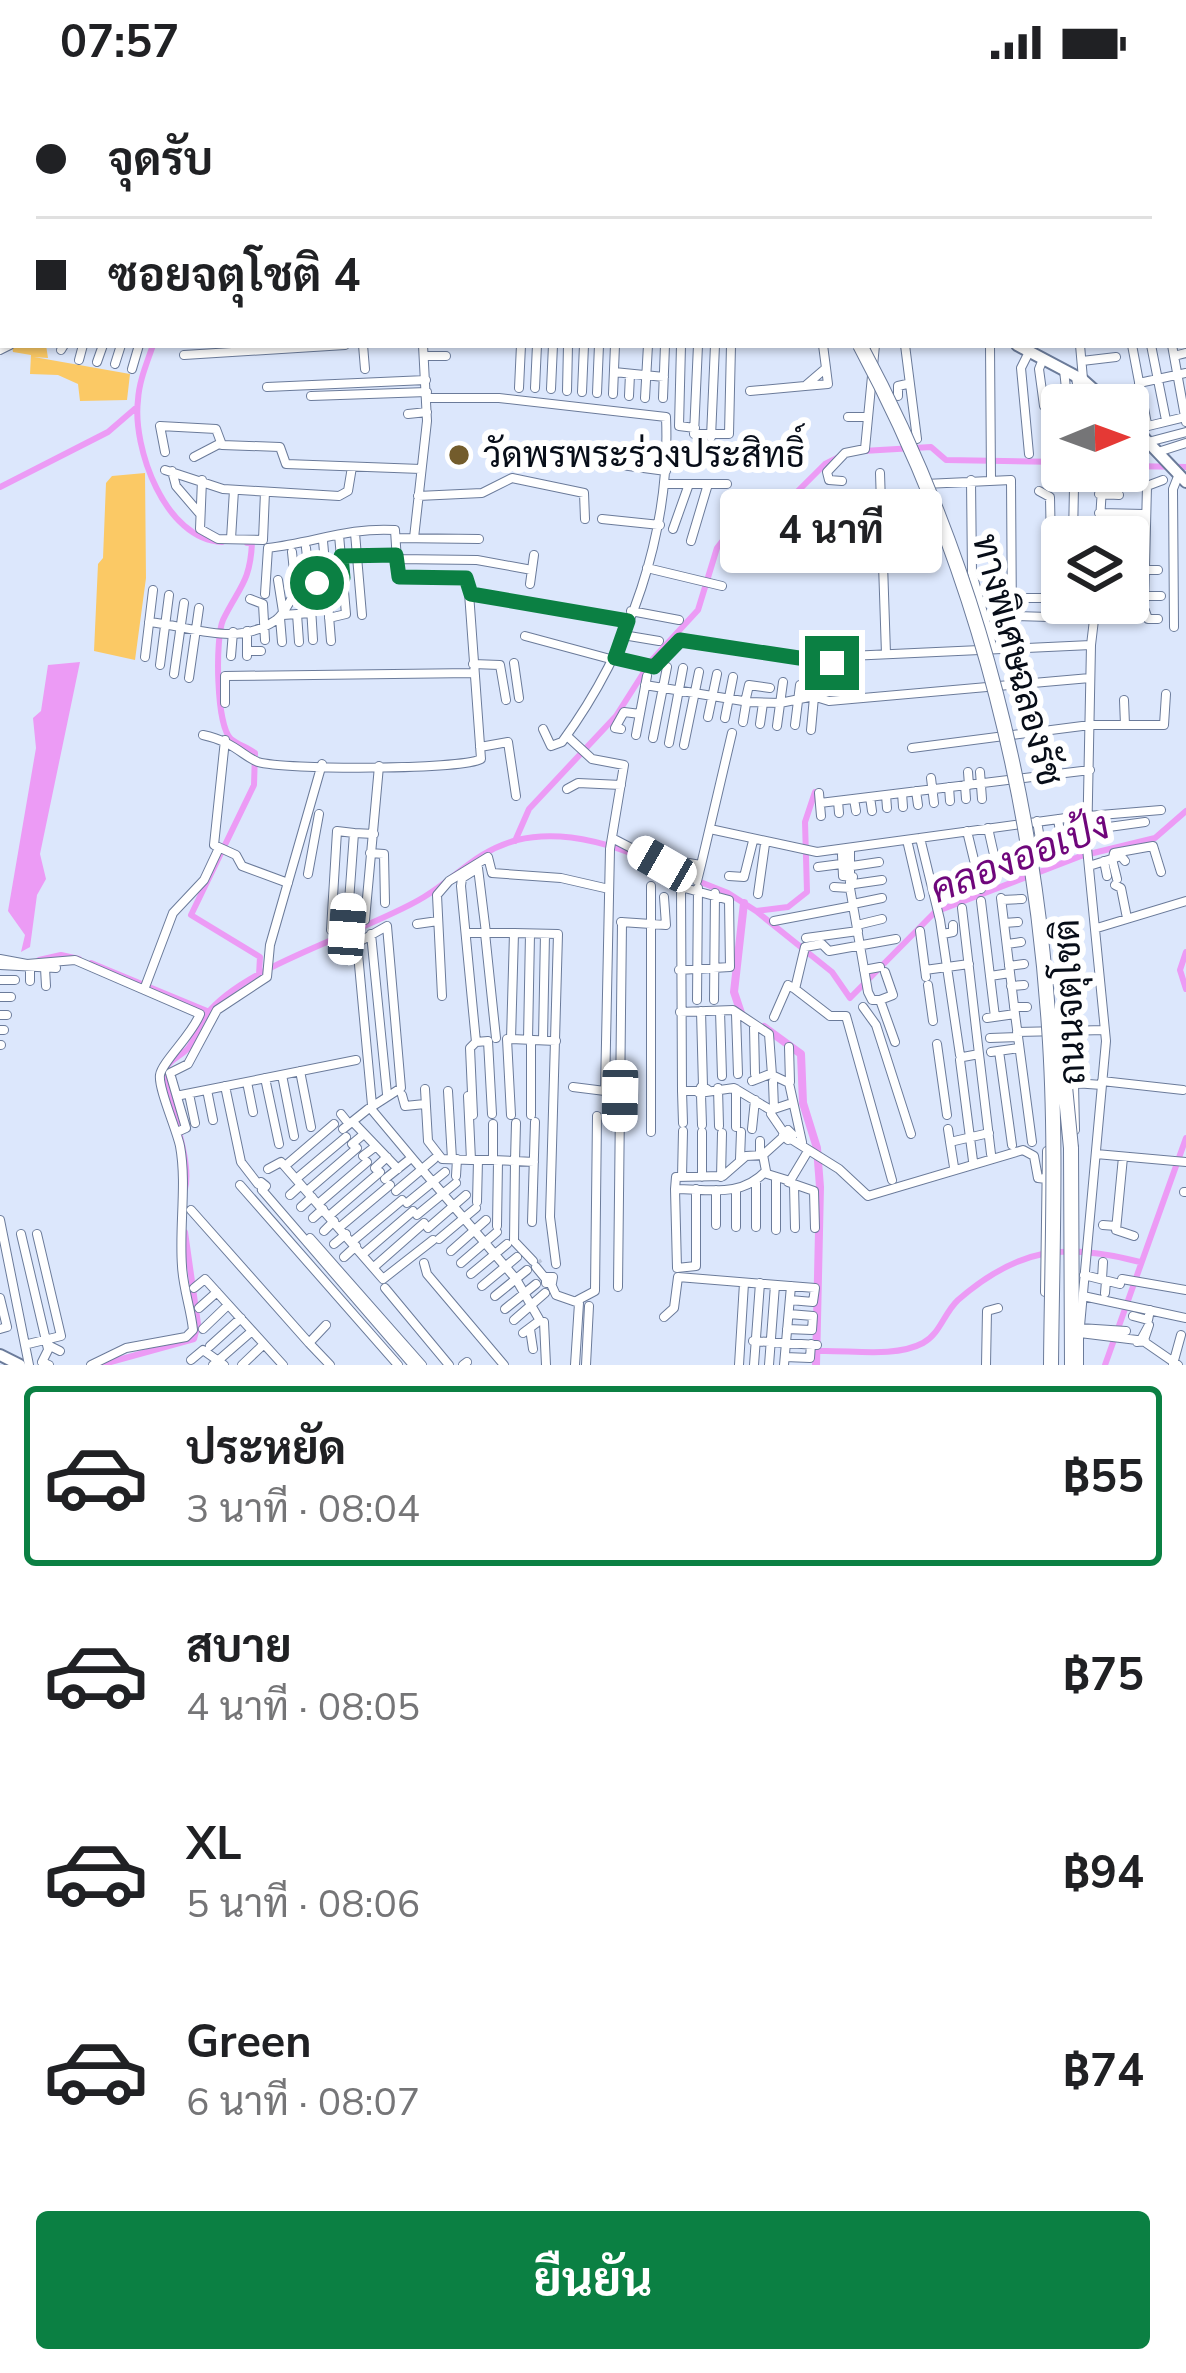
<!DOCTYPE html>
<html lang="th">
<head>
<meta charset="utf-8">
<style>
	:root { --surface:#fff; --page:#f2f2f2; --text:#202124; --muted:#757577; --line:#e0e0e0; --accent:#0b8043 }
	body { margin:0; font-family:"Nunito Sans",Sarabun,sans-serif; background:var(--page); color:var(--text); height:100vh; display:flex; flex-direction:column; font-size:45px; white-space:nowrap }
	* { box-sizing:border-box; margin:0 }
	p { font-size:39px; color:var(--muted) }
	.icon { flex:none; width:66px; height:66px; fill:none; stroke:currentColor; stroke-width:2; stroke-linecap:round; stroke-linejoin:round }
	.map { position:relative; height:1281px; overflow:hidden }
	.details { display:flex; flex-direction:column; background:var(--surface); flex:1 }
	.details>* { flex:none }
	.hud { position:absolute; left:0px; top:0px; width:1188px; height:264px; box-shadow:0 3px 9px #0004; display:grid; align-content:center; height:264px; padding:0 36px; background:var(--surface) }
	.needle { width:78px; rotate:89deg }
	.buttons { position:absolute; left:1041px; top:300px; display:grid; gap:24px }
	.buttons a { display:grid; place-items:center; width:108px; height:108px; border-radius:12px; background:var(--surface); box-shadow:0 3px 9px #0004; font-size:60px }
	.end { position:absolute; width:54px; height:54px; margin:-27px; border:15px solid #0b8043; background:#fff; box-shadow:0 0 0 6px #fff }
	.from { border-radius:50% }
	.bubble { position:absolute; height:84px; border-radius:12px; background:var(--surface); box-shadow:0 3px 9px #0004; font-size:39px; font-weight:700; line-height:84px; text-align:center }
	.car { position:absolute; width:36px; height:72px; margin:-36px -18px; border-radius:15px; box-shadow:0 0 9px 3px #0007; background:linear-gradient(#fff 24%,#345 0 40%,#fff 0 76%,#345 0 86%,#fff 0) }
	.hud b { display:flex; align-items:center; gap:42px; height:114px; font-size:45px }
	.hud b+b { border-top:3px solid var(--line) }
	.hud i { width:30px; height:30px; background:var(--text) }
	ul { padding:21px 0 0; list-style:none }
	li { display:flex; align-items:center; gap:36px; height:180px; margin:0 24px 18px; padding:0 12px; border:6px solid transparent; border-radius:12px }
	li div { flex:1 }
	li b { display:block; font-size:45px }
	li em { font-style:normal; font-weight:700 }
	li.active { border-color:var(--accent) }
	li>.icon { width:108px; height:108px; stroke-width:1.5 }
	.button { display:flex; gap:24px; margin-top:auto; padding:24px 36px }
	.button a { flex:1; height:138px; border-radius:12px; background:var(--accent); color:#fff; font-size:48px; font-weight:700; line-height:138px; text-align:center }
	.status { display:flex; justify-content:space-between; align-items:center; height:84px; padding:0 60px; background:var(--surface); direction:ltr }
	.status svg { height:33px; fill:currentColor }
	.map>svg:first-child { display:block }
</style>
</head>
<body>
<div class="status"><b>07:57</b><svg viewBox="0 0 49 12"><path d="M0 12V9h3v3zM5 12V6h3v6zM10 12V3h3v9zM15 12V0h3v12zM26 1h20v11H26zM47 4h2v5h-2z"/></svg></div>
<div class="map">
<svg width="1186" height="1281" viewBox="0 0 1186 1281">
	<rect width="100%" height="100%" fill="#dce7fc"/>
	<!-- green -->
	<path fill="#fbc965" d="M12,261H46L48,274L34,273L130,290L127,316L80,317L78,300L58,291L30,290L31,271L13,268Z
		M145,389L146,494L135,576L94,567L98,480L103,474L106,399L112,392Z"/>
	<!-- water -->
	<path fill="#ec9bf5" d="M80,578L40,770L46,795L37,811L30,863L21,868L25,851L8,827L36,664L33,634L41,627L48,581Z"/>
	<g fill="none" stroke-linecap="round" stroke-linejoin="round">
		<!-- canal -->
		<path stroke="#ec9bf5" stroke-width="6" d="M68,0L80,3
			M423,3L463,0
			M153,261C147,279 139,297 138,316C132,363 165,456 222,458
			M863,367L931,363L946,376L1062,378
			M1128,382L1186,383
			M0,403L108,348L137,323
			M247,459H252C250,499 239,503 223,536C215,554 216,642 231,655C237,660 248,664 255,669L254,701L191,831L260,873L259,891
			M515,757L529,725L616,632L651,577L698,526L717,464L730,447L774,431L825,380L839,373
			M660,782L728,809L756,827L832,888L850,914L935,828L1081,772L1155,754L1186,727
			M756,827L788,823L807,808L805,738L815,708
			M1186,868L1180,886L1186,905
			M39,876L61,871L79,875
			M91,879L207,927
			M185,1105C194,1070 157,996 168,981C173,974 183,971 189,963C196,953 199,940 206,931C245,880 367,848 424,813C459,792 474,768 517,756C559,746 605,758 643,774
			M820,1267C851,1266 895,1274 923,1259C940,1250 944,1229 958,1216C1018,1164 1063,1158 1140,1178
			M100,1281L194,1255L198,1240L185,1148
			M1105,1281L1186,1054"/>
		<!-- river -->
		<path stroke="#ec9bf5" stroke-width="8" d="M741,929L734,908L744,819
			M764,943L801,970L803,1019L817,1064L820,1103L816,1281"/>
		<!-- minor-tunnel -->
		<path stroke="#bcc6da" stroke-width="8" stroke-dasharray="8 4" stroke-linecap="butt" d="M537,1177L539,1180"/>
		<defs>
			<path id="minor" d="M160,0V3
				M283,0L296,3
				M302,0L318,3
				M406,0L407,3
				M577,0L579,3
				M726,0L727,3
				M825,0V3
				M831,0L832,3
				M849,0V3
				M866,0L867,3
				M887,0L888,3
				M910,0L912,3
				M936,0L937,3
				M961,0L962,3
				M0,1L3,35
				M208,2L213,3
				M809,2L817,0
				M111,3L112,0
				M132,3V0
				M328,3H347
				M358,3L382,0
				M467,3L470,0
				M0,41H3
				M1186,120V121
				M1185,153H1186
				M0,197H3
				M0,207L3,206
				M1185,251H1186
				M363,261L365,285
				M681,261L679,342L695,344
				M698,261L694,350H729L731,261
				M905,261L917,355
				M990,261L991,396
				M1080,261L1083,295
				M1132,261L1147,340
				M1151,261L1166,336
				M1172,261L1186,338
				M0,266L10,261
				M61,266L64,261
				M1029,268L1021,284L1029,370
				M184,271L345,261
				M424,272H446
				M1174,272L1186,269
				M1043,275L1039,285L1044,322
				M79,276L83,261
				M1082,277L1116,273
				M97,278L103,261
				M115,280L121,261
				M132,285L139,261
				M1064,286L1067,314
				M614,288L664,293
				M1076,293L1080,321
				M1139,299L1186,289
				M805,302L828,300L826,284
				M267,303L426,296
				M519,304L521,261
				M535,304L537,261
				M551,305L553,261
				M567,307L568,261
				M750,307L805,302L826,284L823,261
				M582,308L584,261
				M597,309L599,261
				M613,310L615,261
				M311,312L427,308
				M629,312L630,290
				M898,312V302L907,300
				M427,314H499L666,333C671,449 630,565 562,658L551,662L543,645
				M645,314L648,261
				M663,314L665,261
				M408,330L427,328
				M848,333H868
				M1136,345L1185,333
				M711,353L715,261
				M1148,358L1186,348
				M165,368L160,342L216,345L222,361L280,363L286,380L421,385
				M1158,368L1186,359
				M194,373L219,360
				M599,378L666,387
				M165,386L223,405L339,412L348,407L352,383
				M172,387L176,402L200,430
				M880,389L886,570
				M202,396L200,445L218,455L263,456L265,408
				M971,396L972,489L993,565
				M842,397L829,396L827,388L845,369L865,365L875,261
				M666,400H727
				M925,400L1011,396L1012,542
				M1039,407L1050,413L1051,465L1053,471L1062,472
				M1099,410L1119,411
				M418,412L482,409L512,394L584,409L585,435
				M1099,429L1144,430
				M602,435L660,441
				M757,440L881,430
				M673,445L689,400
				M355,449L362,531
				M1073,453L1074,403
				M1099,453L1103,387
				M396,454L479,455
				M414,454L427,337L423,261
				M231,455L234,406
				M323,457L325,479
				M691,457L708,400
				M306,464L309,491
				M292,468L296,507
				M396,475L477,476L532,486
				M647,484L722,502
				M1143,486H1158
				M326,495L331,557
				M278,496L283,528
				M530,500L534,471
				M471,510L628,537
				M1144,512H1161
				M1013,514H1048
				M250,515L263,520L265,556
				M631,527L679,536
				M297,530L299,558
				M283,531L311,529
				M1012,532L1049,533
				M280,534L282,558
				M329,534L346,530L339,451
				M1158,535H1148L1144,524L1147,402L1163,396
				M149,538C191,542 236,564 276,536C285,530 290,515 297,506C323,469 355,470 396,471
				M1174,543L1173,405L1179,390
				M247,547V572
				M623,551L659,557
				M525,552L614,576
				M313,556L310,507L319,497L343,494
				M247,567H261
				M231,572L233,548
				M145,573L153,506
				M615,574L654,583L680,556L827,579L849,572L1091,561
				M514,579L519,614
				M473,580L500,581L506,616
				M160,581L169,511
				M174,590L184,519
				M189,594L199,524
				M645,601L743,617
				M816,613L829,617L1090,594
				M746,614L749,601L770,604
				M1124,616L1125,641
				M749,618L780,619L819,611
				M225,619V592L473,589
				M708,633L717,590
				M725,634L733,593
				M743,638L746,620
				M760,640L763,619
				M795,641L800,601
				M777,642L783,598
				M621,645L615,644L624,628L640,630
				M811,646L814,613
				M203,651C233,657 244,673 258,678C284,686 460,686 481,675L468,495L398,493L395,446C349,443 313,459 268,464L265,510
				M636,651L647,592
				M567,652L592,675L624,681L610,765L605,1007L573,1003
				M653,654L667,583
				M225,656L214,761L236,771L242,782L288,799
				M669,659L683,584
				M684,661L699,588
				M480,663L508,658L516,712
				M912,664L1090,641H1164L1166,610
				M968,688L969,701
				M980,688L982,715
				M931,694L934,719
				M965,701L966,715
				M949,703L950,717
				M567,705L578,699L621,701
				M916,707L918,721
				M819,709L821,732
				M902,709L903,723
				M886,711L887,724
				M870,713L872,727
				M854,715L856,727
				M838,717L839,729
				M820,719L1090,686
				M1088,732L1161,726
				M1058,735L1061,754
				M1037,737L1043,773
				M710,745L817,768L1088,731
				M1087,746L1145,738
				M967,747L981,805
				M612,754L662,780
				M920,754L940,836L960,971
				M907,756L920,812
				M850,764V804L868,908L872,916H880L895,958
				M370,769L384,770L385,819
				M850,769L842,771L843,792L853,793
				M1113,774L1114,769L1153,762L1161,788
				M1112,775L1117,795
				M676,777L701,781L732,649
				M1104,777L1107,792
				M852,782L879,778
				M1089,782L1121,772L1125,777
				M818,783L841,780
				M308,790L319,730
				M977,791L997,784L988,744
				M729,792L744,793L753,757
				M697,797L701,781
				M854,800L882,796
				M1115,801L1121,804L1127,834
				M651,802V1048
				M834,803L850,804
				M758,810L765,760
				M1001,814L1015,930
				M1002,816L1022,815
				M981,817L990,892
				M853,820L882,814
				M962,824L979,970L963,973
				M365,836L379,682
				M774,837L853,822
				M621,838L666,841L664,813
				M1004,839L1018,838
				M417,840L438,837
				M857,841L882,835
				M1097,844L1186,817
				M347,845L354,749L374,750
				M331,846L337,747L354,749
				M920,847L926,893
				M466,849H514
				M485,849L496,954
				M486,849L478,784L462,794L461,802L476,958L488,957L492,1030
				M371,850L387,1010
				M943,850L953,848V841
				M806,854L858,847
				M1007,860L1021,858
				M0,875L27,880L75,876L200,930C192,951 162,978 160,991C158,1004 176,1044 180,1062C187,1100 179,1142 182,1182C183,1204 191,1225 193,1246L186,1253L126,1264L91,1281
				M0,881L56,884
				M1009,882L1024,880
				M45,884L46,902
				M30,885V897
				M679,886L730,883L729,816L681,803L682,1007
				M864,886L880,883
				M925,886L969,880
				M0,896H15
				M928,901L933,937
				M1011,902L1024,901
				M145,903L173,829L204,796L219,764
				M442,912L437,811L449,797L488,773L492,789L561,794L609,805
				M0,913H11
				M697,916L698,804
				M714,916L715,809
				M880,916L893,911L885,888
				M863,923L876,941L911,1050
				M1014,923H1027
				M701,927L703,1002
				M720,927L722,992
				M680,928L733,926L769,950L772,991
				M736,930L738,990
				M0,931H7
				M774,933L788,901L795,905
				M995,933L990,892L1010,889
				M987,934L1015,930L1032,1058
				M754,943L755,990
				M0,946H4
				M1017,948L1105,946
				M990,954L1018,953
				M507,955L511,1031
				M528,956L530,850
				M543,956L545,850
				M556,957L511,955L514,849L558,850L550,1133L556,1180
				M937,960L947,1031
				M0,961H1
				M789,963L790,998
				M999,967L1012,1061
				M991,968L1019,964
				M979,970L991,1070
				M960,976L973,1077
				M300,987L311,1043
				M282,991L294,1052
				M1066,993L1074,999L1075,1046
				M265,994L279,1060
				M752,997L770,990L789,999L802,1058
				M1102,997L1183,1006
				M247,998L253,1028
				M773,998L774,1025L789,1020
				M1074,999L1102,1001
				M225,1002L241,1078L258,1100
				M718,1004L719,1042
				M425,1005L428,1057L442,1075L471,1076
				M707,1005L701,1003L699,1009L734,1004L769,1025
				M207,1006L213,1036
				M448,1007L452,1075
				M189,1010L195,1039
				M181,1011L356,976
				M402,1011L405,1022L425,1020
				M701,1011L702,1041
				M468,1012L471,1076H493
				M372,1021L357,859L387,842L401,1004L373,1022
				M372,1026L413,1075
				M341,1030L349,1040
				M771,1030L784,1049
				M473,1031L470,964L476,958
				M531,1031V956
				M353,1038L398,1085
				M683,1039L682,1007H699
				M493,1040V1076L515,1077L516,1039
				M736,1043V1005
				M343,1045L368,1025
				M752,1045L755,1016
				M948,1045L950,1058L989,1049
				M788,1046L793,1051L788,1056L783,1051Z
				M177,1048L186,1044L170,989L188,980L217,926L267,893L270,861L322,680
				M791,1055L839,1085L868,1112L1023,1066L1034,1072L1038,1094L1046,1095
				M950,1058L954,1083
				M352,1060L364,1050
				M760,1070V1057
				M1096,1070L1186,1078
				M363,1072L376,1062
				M1123,1073L1116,1146L1134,1152
				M413,1075L516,1195L539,1235
				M740,1075L741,1048
				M285,1082L334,1040
				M375,1084L387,1073
				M268,1085L281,1078L383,1195L433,1156
				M764,1089L790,1097L808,1067
				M456,1092L457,1075
				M682,1093L683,1047
				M702,1093V1048
				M721,1093L722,1049
				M296,1095L346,1053
				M385,1095L410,1075
				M892,1096L846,932H830L795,905L805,863L822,860L829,867L896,855
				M788,1098L814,1107L815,1144
				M240,1101L398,1281
				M794,1101L795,1144
				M675,1105L676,1093L723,1092L746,1072L763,1071L783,1053
				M696,1105V1182L677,1184L675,1105C710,1105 740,1114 766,1087L763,1071
				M262,1106L261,1098L266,1102L262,1106L413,1281
				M716,1106V1141
				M307,1107L357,1064
				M396,1107L434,1075
				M1184,1108H1186
				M290,1111L301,1101
				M477,1118L478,1076
				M407,1119L445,1088
				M318,1120L367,1078
				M301,1123L312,1113
				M191,1126L309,1259
				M417,1131L456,1099
				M329,1132L380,1088
				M313,1134L323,1125
				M0,1136L29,1281
				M532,1138L535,1038
				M1103,1141L1116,1142
				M497,1142L498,1077
				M340,1143L390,1101
				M736,1143V1107
				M756,1143V1099
				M428,1144L466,1111
				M776,1146V1095
				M324,1147L334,1137
				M21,1150L48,1265
				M310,1154L422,1281
				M439,1155L476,1124
				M353,1157L402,1116
				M334,1160L346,1150
				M451,1167L486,1136
				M363,1170L413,1127
				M344,1173L356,1162
				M533,1177L514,1157L515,1077L534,1078
				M424,1179L427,1190L504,1281
				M461,1179L497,1148
				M374,1183L424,1139
				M536,1183L545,1194
				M471,1190L507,1160
				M1084,1191L1120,1200
				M546,1193H553L552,1199H546Z
				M1102,1195L1103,1178
				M1122,1195L1186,1206
				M551,1200L556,1211L579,1219L575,1281
				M482,1202L517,1173
				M618,1203L622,838
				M194,1204L205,1195L283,1281
				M385,1204L449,1281
				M1045,1208L1047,1067
				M1105,1209L1106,1197
				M495,1212L527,1186
				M1083,1212L1186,1234
				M0,1214L7,1243L0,1245
				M578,1216L595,1207L597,1032
				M199,1224L217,1208
				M505,1225L536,1200
				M1133,1232L1148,1236L1150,1226
				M664,1233L674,1224L678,1193L815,1204L813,1218L790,1216
				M514,1236L545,1209
				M544,1238L546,1281
				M1079,1240V1281
				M326,1241L309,1259L330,1281
				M1080,1242L1106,957L1087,764L1091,561L1096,519
				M1080,1244L1126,1247
				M203,1245L228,1221
				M530,1245L533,1265
				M787,1245L812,1246L813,1232L789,1230
				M523,1249L539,1237
				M1080,1249L1145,1257L1137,1258
				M1142,1254L1149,1241L1144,1256
				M753,1257L817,1261
				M1146,1259L1178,1281
				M28,1260L61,1252L37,1150
				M210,1262L241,1234
				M785,1273L810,1274L811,1260
				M191,1276L203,1266L224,1281
				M1173,1280L1181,1251
				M49,1281L42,1278L50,1262L60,1267
				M213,1281L252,1247
				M242,1281L264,1260
				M463,1281L467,1278
				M586,1281L589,1222
				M739,1281L744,1199
				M754,1281L760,1199
				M769,1281L775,1201
				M784,1281L791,1202
				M986,1281L987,1227L998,1224"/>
			<path id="major" d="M537,0L544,3
				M1017,261L1083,296L1111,321
				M1128,337L1186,398
				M0,1271L20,1281"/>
			<path id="highway" d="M700,0L702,3
				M714,0L716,3
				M1071,1064L1072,1281"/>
		</defs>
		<!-- minor casing -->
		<use href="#minor" stroke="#6b7b9a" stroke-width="10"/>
		<!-- major casing -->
		<use href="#major" stroke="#6b7b9a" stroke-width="14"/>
		<!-- highway casing -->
		<use href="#highway" stroke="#6b7b9a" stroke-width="16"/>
		<!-- minor -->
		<use href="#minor" stroke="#fff" stroke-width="8"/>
		<!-- major -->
		<use href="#major" stroke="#fff" stroke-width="10"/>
		<!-- highway -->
		<use href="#highway" stroke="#fff" stroke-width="14"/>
		<defs>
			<path id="highway-bridge" d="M860,261C973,472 1033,704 1049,943C1057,1055 1052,1168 1051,1281
				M1058,931L1071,1064"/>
		</defs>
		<!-- highway-bridge casing -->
		<use href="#highway-bridge" stroke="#6b7b9a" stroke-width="16" stroke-linecap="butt"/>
		<!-- highway-bridge -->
		<use href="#highway-bridge" stroke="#fff" stroke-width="14"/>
	</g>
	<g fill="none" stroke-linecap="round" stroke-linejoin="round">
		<!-- route -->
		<path stroke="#0b8043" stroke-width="15" d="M317,499L343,494L341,472L396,471L399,493L466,494L471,510L628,537L615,574L654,583L680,556L832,579"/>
	</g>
	<!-- markers -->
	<circle fill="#735c2c" stroke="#fff" stroke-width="4.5" cx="459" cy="371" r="12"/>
	<g text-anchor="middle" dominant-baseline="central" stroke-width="12" stroke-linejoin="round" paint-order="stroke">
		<!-- poi labels -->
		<g font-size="36" fill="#070d18" stroke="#fff" text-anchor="start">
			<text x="483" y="371">วัดพรพระร่วงประสิทธิ์</text>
		</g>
		<!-- street labels -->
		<g font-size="36" fill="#070d18" stroke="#fff">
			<text transform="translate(1017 576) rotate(75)">ทางพิเศษฉลองรัช</text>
			<text transform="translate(1070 918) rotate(-92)">ถนนจตุโชติ</text>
		</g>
		<!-- water labels -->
		<g font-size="39" font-style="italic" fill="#6f067b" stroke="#fff">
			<text transform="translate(1020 774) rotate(-21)">คลองออเป้ง</text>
		</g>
	</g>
</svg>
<div class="buttons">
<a><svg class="needle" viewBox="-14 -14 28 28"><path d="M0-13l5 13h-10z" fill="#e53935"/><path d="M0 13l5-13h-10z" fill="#757577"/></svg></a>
<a><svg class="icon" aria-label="layers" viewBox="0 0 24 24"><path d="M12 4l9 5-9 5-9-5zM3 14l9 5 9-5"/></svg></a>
</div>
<i class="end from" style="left:317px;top:499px"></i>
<i class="end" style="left:832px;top:579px"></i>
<div class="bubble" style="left:720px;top:405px;width:222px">4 นาที</div>
<i class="car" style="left:662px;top:780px;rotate:300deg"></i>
<i class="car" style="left:347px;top:845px;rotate:4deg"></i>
<i class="car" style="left:620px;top:1012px;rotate:181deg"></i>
<div class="hud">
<b><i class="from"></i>จุดรับ</b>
<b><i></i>ซอยจตุโชติ 4</b>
</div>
</div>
<section class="details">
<ul>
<li class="active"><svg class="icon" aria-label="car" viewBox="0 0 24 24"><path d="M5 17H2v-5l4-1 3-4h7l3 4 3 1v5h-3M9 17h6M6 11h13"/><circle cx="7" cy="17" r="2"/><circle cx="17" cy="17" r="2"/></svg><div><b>ประหยัด</b><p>3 นาที · 08:04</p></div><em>฿55</em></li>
<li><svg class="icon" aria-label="car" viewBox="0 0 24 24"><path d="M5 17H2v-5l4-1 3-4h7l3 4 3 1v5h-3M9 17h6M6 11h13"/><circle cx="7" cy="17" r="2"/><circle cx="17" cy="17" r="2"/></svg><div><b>สบาย</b><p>4 นาที · 08:05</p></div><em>฿75</em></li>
<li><svg class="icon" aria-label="car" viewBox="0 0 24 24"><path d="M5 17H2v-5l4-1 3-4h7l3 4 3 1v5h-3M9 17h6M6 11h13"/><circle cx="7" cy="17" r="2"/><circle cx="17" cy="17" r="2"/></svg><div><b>XL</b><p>5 นาที · 08:06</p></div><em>฿94</em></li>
<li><svg class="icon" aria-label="car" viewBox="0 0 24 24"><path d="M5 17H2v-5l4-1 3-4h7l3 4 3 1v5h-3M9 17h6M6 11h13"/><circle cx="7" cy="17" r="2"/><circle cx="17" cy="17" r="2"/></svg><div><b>Green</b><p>6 นาที · 08:07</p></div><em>฿74</em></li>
</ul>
<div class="button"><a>ยืนยัน</a></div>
</section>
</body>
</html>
